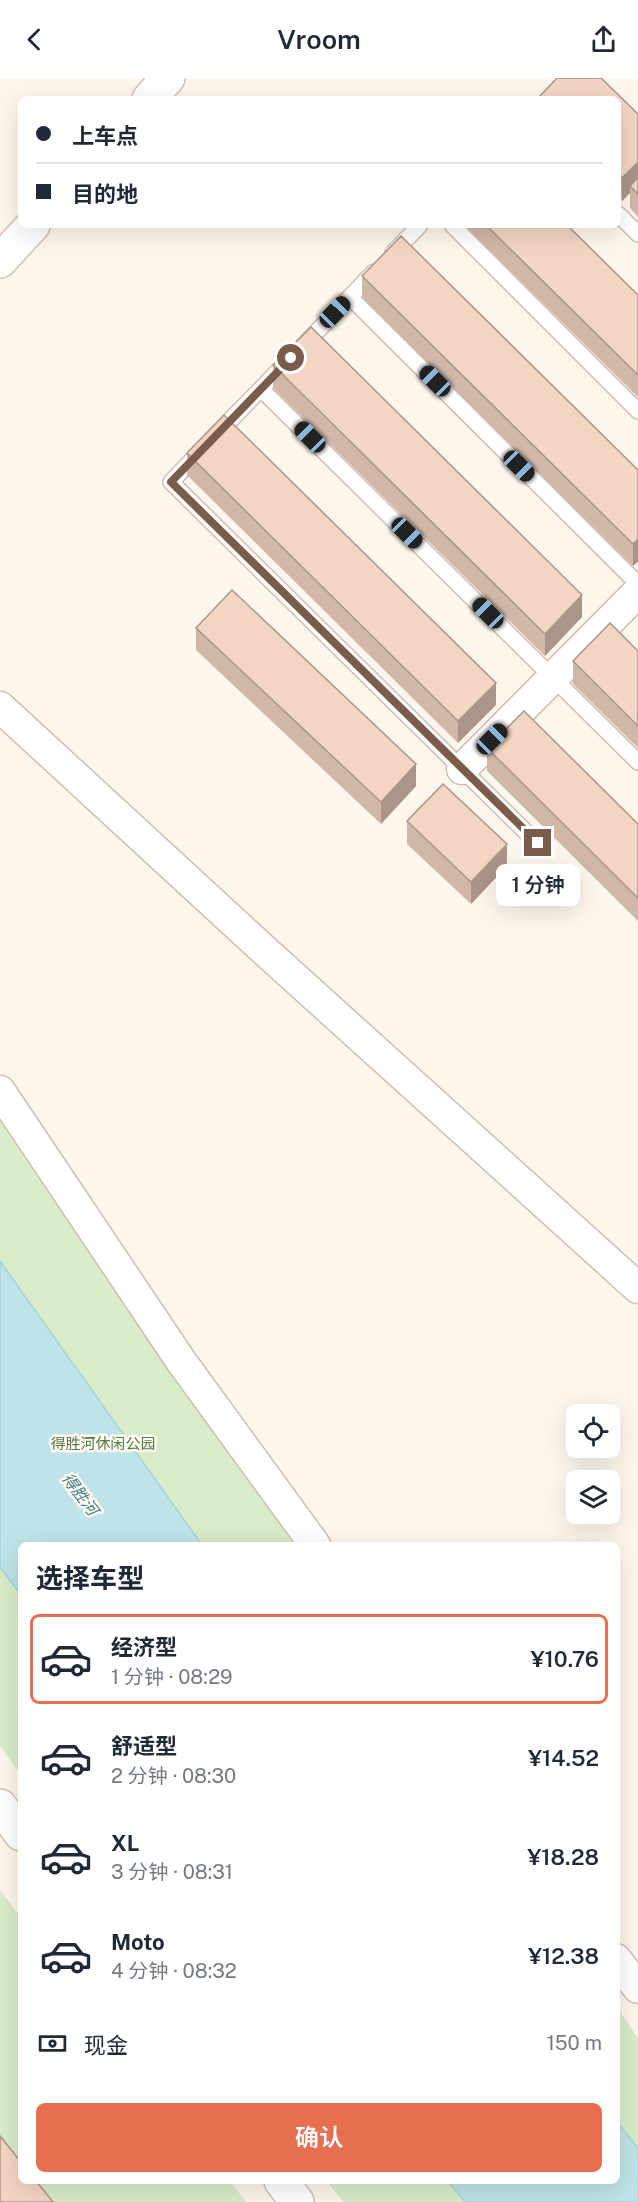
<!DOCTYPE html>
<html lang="zh">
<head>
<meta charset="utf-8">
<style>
	:root { --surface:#fff; --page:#f6f6f7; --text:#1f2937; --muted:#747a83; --line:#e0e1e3; --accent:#e76f51 }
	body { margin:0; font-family:"Public Sans","Noto Sans SC",sans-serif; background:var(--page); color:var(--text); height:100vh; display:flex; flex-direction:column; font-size:22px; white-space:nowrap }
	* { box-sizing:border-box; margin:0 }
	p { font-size:20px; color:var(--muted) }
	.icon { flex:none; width:33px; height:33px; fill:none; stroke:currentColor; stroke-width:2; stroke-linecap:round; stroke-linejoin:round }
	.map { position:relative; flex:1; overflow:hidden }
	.details { position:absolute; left:18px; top:1464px; width:602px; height:642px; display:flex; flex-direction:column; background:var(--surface); border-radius:9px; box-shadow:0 6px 24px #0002 }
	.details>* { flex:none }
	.guide { position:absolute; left:18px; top:18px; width:603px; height:132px; border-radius:9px; box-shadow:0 6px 24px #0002; display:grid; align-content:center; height:132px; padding:0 18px; background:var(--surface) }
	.buttons { position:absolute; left:566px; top:1326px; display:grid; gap:12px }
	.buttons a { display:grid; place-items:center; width:54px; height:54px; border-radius:9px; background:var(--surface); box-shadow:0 6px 24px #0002; font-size:30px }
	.end { position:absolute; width:27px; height:27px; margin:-14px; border:8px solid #7a5c4d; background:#fff; box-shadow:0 0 0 3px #fff }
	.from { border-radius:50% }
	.bubble { position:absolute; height:42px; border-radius:9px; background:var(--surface); box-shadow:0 6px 24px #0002; font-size:20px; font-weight:600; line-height:42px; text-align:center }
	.car { position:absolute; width:18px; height:36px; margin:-18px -9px; border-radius:8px; box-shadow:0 0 4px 2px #0007; background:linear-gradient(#222 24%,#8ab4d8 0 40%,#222 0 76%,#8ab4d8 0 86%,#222 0) }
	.guide b { display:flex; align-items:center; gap:21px; height:57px; font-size:22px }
	.guide b+b { border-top:2px solid var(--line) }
	.guide i { width:15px; height:15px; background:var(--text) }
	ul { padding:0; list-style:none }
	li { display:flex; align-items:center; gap:18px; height:90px; margin:0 12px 9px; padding:0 6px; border:3px solid transparent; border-radius:9px }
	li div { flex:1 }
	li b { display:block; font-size:22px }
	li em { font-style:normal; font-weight:600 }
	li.active { border-color:var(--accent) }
	li>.icon { width:54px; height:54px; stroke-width:1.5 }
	h2 { padding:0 18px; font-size:27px; line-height:72px }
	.pay { display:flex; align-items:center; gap:15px; height:66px; padding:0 18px; font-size:22px }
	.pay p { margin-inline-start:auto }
	.primary-button { display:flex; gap:12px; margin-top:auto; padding:12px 18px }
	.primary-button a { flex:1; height:69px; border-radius:9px; background:var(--accent); color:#fff; font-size:24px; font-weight:600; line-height:69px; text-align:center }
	header { display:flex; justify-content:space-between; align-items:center; height:78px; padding:0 18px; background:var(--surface); font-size:27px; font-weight:600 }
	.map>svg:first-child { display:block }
</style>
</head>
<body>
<header><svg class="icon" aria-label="back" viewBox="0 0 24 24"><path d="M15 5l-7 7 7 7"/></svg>Vroom<svg class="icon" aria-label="share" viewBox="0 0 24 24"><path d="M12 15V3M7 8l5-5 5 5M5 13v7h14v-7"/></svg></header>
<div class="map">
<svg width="638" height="2124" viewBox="0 0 638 2124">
	<rect width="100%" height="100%" fill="#fdf6ec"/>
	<!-- green -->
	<path fill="#d8ecc9" d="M0,1038L297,1467H21V1697L0,1668Z
		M0,1812L21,1840V2098L0,2072Z
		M617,1929L638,1960V2124H343L327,2103H616Z
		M25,2103H230L246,2124H42Z"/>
	<!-- water -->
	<path fill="#bfe3e8" stroke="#a5d3da" stroke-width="1.5" d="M0,1183L202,1467H21V1517L0,1489Z
		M617,2044L638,2070V2124H465L448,2103H616Z"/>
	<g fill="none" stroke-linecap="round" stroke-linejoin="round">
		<defs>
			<path id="lane" d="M618,136L638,156
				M452,147L638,333
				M393,175L420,147
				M350,219L638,506
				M303,268L374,194
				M261,311L638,684
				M217,356L286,285
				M201,373L171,404L538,766"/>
			<path id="street" d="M0,629L264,872L638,1210
				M462,691L638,514
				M0,1013L181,1283L315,1467
				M616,1881L638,1910"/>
			<path id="secondary" d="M149,21L168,0
				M0,183L33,147
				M0,1728L21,1756
				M281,2103L297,2124"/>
		</defs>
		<!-- lane casing -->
		<use href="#lane" stroke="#d1beb0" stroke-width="18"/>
		<!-- street casing -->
		<use href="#street" stroke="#d1beb0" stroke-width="33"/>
		<!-- secondary casing -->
		<use href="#secondary" stroke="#d6c0b0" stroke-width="36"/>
		<!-- lane -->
		<use href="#lane" stroke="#fff" stroke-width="15"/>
		<!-- street -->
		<use href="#street" stroke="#fff" stroke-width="30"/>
		<!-- secondary -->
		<use href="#secondary" stroke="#fff" stroke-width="33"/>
	</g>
	<!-- wall -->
	<path fill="#d1b7a8" d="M557,0H601L638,36V139L630,130V115L622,123L618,118V21H539V19Z
		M464,147H567L638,217V319Z
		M362,198L638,392L633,488L362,220Z
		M273,287L582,539L545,578L273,310Z
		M187,375L496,627L458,665L187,397Z
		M196,550L416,708L381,746L196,572Z
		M638,573V670L573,606V583Z
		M487,670L638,746V843L487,693Z
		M407,743L507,788L471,826L407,766Z"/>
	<!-- shaded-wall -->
	<path fill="#aa9588" d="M638,84V107L630,108V115L622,123V100Z
		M638,461V484L633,488V466Z
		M582,517V539L545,578V556Z
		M496,605V627L458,665V643Z
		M416,686V708L381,746V724Z
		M507,766V788L471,826V804Z"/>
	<!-- building -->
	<path fill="#f3d5c3" stroke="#aa9588" stroke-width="1.5" d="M557,0H601L638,36V84L622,100L618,96V21H542L539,19Z
		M638,99V116L630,108Z
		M486,147H567L638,217V297Z
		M401,158L638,392V461L633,466L362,198Z
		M311,249L582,517L545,556L273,287Z
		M224,337L496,605L458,643L187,375Z
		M232,512L416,686L381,724L196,550Z
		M610,545L638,573V648L573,583Z
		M524,633L638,746V820L487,670Z
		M443,706L507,766L471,804L407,743Z
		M0,2058L21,2084V2103H36L53,2124H0Z"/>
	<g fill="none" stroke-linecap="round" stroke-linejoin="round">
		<!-- route -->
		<path stroke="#7a5c4d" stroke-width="8" d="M291,280L171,404L538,765"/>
	</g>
	<g text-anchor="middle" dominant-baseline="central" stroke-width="5" stroke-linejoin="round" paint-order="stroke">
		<!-- park labels -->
		<g font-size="15" fill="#537a41" stroke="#fffaf3">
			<text x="103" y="1365">得胜河休闲公园</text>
		</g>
		<!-- water labels -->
		<g font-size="16" font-style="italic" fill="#437c86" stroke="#fffaf3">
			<text transform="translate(80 1416) rotate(53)">得胜河</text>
		</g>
	</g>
</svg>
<div class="buttons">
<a><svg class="icon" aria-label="locate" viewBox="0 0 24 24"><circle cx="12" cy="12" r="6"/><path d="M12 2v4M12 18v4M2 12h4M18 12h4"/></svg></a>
<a><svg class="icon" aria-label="layers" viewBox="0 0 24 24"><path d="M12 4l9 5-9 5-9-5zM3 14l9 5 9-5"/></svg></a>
</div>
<i class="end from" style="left:291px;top:280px"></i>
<i class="end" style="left:538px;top:765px"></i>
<div class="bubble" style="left:496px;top:786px;width:84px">1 分钟</div>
<i class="car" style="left:335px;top:234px;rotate:44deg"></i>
<i class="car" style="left:435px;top:303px;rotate:315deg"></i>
<i class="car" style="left:310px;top:359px;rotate:315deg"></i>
<i class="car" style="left:519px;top:388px;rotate:135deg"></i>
<i class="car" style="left:407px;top:455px;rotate:135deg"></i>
<i class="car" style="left:488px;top:535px;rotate:315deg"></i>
<i class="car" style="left:492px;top:661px;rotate:45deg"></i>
<div class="guide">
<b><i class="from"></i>上车点</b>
<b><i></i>目的地</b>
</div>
<section class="details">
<h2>选择车型</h2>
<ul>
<li class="active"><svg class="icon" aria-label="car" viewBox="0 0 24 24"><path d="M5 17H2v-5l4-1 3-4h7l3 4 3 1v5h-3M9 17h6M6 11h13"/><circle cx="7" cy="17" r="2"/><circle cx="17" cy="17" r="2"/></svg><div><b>经济型</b><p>1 分钟 · 08:29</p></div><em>¥10.76</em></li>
<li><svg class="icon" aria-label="car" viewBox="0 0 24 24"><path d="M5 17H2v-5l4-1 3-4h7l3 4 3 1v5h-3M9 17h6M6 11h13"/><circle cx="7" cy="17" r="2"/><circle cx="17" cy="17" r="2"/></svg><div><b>舒适型</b><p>2 分钟 · 08:30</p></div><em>¥14.52</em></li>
<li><svg class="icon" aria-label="car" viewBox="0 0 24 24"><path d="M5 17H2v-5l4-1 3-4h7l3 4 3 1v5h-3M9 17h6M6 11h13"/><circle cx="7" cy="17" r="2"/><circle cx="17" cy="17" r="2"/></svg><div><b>XL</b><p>3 分钟 · 08:31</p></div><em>¥18.28</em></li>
<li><svg class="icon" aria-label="car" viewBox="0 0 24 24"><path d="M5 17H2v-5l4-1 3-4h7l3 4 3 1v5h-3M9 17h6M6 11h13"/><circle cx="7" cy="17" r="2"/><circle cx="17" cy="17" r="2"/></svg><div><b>Moto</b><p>4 分钟 · 08:32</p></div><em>¥12.38</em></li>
</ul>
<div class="pay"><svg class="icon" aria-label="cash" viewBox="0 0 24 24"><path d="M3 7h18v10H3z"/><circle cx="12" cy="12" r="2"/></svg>现金<p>150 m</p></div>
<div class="primary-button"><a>确认</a></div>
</section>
</div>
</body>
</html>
